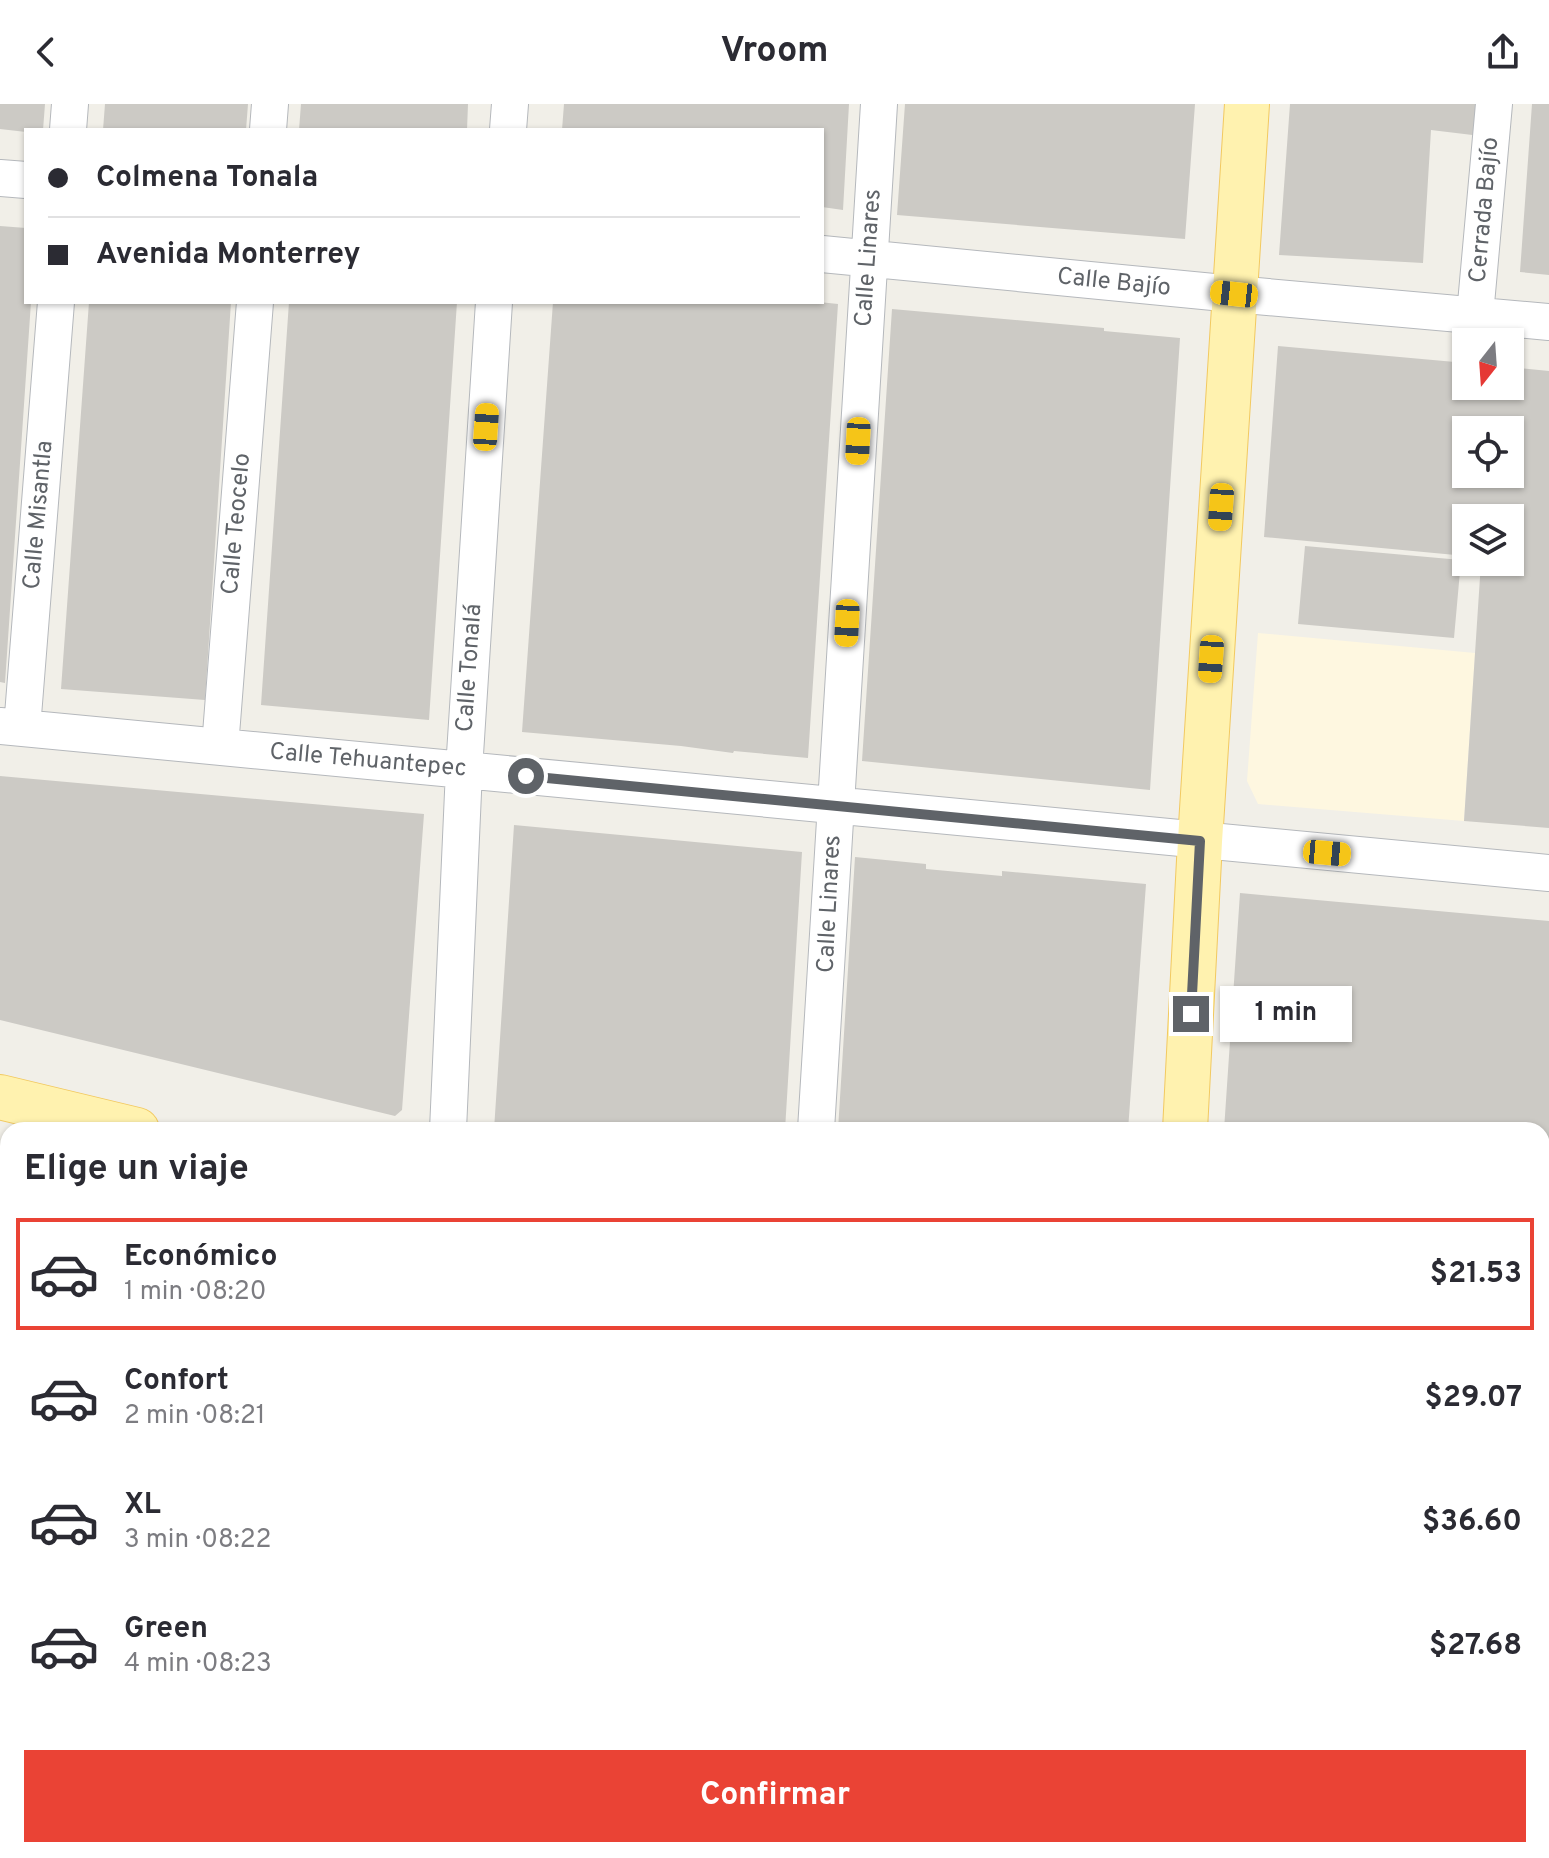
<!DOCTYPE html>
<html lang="es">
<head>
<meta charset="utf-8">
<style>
	:root { --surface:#fff; --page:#f7f7f7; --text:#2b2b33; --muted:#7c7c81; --line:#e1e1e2; --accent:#ea4335 }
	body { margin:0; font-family:Overpass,sans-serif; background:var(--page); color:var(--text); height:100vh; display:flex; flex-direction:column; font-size:30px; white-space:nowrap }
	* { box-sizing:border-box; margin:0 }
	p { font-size:26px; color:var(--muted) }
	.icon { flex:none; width:44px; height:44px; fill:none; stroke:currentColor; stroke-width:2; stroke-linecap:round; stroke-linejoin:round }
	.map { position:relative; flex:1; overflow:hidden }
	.sheet { position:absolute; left:0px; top:1018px; width:1550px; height:736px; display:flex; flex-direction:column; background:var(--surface); border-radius:24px 24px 0 0; box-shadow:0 2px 6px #0004 }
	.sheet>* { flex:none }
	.banner { position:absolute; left:24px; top:24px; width:800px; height:176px; border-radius:0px; box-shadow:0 2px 6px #0004; display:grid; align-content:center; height:176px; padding:0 24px; background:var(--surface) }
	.needle { width:52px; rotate:197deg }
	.buttons { position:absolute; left:1452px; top:224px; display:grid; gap:16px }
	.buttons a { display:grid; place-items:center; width:72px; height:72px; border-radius:0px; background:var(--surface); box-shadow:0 2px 6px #0004; font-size:40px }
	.end { position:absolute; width:36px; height:36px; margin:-18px; border:10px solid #5f6368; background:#fff; box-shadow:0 0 0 4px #fff }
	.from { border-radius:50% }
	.bubble { position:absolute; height:56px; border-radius:0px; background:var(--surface); box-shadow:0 2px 6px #0004; font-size:26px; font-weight:700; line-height:56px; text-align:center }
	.car { position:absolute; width:24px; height:48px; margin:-24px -12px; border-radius:10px; box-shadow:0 0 6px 2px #0007; background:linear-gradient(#f5c518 24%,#345 0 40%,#f5c518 0 76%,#345 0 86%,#f5c518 0) }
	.banner b { display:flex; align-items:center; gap:28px; height:76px; font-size:30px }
	.banner b+b { border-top:2px solid var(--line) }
	.banner i { width:20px; height:20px; background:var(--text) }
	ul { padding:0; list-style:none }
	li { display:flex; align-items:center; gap:24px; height:112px; margin:0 16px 12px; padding:0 8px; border:4px solid transparent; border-radius:0px }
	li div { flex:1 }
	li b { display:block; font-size:30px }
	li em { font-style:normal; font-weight:700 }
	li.active { border-color:var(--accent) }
	li>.icon { width:72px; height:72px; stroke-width:1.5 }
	h2 { padding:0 24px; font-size:36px; line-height:96px }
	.action { display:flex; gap:16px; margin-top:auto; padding:16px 24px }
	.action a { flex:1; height:92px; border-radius:0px; background:var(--accent); color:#fff; font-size:32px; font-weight:700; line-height:92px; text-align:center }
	header { display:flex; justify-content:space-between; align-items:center; height:104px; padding:0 24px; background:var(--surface); font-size:36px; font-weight:700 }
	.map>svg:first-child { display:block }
</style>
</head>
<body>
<header><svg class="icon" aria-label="back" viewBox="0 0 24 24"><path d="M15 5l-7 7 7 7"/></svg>Vroom<svg class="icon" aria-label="share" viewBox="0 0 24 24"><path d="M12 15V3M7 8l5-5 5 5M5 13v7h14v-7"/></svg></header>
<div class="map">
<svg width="1549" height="1754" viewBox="0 0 1549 1754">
	<rect width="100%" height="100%" fill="#f1efe8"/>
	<!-- commercial -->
	<path fill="#fef7e0" d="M1258,529L1475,549L1464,717L1258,700L1247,677Z"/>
	<!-- green -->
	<path fill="#c5e8c5" d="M0,1535L8,1537V1746H340L338,1754H0Z"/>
	<!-- building -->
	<path fill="#cccac5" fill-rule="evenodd" d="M0,0H45L43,26H26V28L0,25Z
		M105,0H248L246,26H103Z
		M301,0H468L467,26H299Z
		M564,0H849L843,106L822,103V26H562Z
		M905,0H1195L1185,135L897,111Z
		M1290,0H1493L1489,33L1431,26L1423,159L1279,151Z
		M1532,0H1549V171L1520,168Z
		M0,122L26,124V198H31L5,579L0,578Z
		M89,198H231L205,596L61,585Z
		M289,198H457L429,616L261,601Z
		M553,198H819L838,200L808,654L734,647L733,649L681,642L522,628Z
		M892,205L1104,224V227L1180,234L1150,686L862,657Z
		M1278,242L1466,259V282H1510V263L1549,267V724L1464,717L1481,458H1510V414H1466V452L1264,433ZM1466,326H1510V370H1466Z
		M1305,442L1461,456L1454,534L1298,520Z
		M0,672L424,710L402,1006L395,1012L0,916Z
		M514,721L802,748L785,1026H494Z
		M855,753L926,760V765L1002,772V767L1146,780L1128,1026H838Z
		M1240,789L1549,817V1243L1542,1242V1026H1224Z
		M0,1064L8,1066V1433L0,1432Z
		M1542,1433L1549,1435V1754H1440L1441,1746H1542Z
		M794,1746H1094V1754H821L793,1751Z
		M1191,1746H1384V1754H1190Z"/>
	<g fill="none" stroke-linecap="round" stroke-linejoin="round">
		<defs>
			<path id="street" d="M68,26L70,0
				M268,26L270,0
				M508,26L510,0
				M0,74L26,76
				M822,150L1234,190L1549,218
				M1475,211L1494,0
				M0,622L1549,769
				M22,624L56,198
				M220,643L255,198
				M448,1026L464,666L494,198
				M816,1026L879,0
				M0,1487L8,1489
				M394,1754V1746
				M762,1754L763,1746
				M1399,1754L1400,1746"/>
			<path id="primary" d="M0,993L137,1026
				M1185,1026L1200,737L1247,0
				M1542,1365L1549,1367
				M1149,1754V1746"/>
		</defs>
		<!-- street casing -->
		<use href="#street" stroke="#b5b8bc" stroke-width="38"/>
		<!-- primary casing -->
		<use href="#primary" stroke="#f2c960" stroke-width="46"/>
		<!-- street -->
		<use href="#street" stroke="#fff" stroke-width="36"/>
		<!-- primary -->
		<use href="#primary" stroke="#fff2af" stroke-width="44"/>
	</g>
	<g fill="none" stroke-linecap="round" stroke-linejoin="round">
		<!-- route -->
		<path stroke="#5f6368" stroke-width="10" d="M526,672L1200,737L1191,910"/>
	</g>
	<g text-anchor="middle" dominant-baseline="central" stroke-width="6" stroke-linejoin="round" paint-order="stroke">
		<!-- street labels -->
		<g font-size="24" fill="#5f6368" stroke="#fff">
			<text transform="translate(1485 106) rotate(-85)">Cerrada Bajío</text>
			<text transform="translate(869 154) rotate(-86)">Calle Linares</text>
			<text transform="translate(1114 179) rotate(6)">Calle Bajío</text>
			<text transform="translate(39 411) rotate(-85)">Calle Misantla</text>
			<text transform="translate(237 420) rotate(-85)">Calle Teocelo</text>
			<text transform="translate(470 564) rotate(-86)">Calle Tonalá</text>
			<text transform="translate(368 657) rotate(5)">Calle Tehuantepec</text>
			<text transform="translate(830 800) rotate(-87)">Calle Linares</text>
		</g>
	</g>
</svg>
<div class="buttons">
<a><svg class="needle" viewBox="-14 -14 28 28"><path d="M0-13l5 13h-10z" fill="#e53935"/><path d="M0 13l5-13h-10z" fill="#7c7c81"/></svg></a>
<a><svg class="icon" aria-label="locate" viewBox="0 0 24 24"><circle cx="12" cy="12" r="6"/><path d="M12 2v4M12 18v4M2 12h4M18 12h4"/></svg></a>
<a><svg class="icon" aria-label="layers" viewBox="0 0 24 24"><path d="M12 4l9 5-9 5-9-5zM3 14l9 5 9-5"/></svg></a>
</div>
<i class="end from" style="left:526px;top:672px"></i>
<i class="end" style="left:1191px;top:910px"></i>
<div class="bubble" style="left:1220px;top:882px;width:132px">1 min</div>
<i class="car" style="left:1234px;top:190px;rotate:276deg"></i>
<i class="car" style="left:486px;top:323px;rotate:4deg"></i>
<i class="car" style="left:858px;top:337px;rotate:183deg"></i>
<i class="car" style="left:1221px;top:403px;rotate:184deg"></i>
<i class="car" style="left:847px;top:519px;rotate:183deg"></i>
<i class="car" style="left:1211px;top:555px;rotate:184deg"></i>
<i class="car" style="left:1327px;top:749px;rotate:95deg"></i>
<div class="banner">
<b><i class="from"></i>Colmena Tonala</b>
<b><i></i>Avenida Monterrey</b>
</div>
<section class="sheet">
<h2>Elige un viaje</h2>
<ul>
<li class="active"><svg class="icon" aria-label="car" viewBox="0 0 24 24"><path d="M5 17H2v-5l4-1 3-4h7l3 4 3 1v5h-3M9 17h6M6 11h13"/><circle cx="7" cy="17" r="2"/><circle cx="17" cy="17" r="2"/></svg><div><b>Económico</b><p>1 min · 08:20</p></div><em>$21.53</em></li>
<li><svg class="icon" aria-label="car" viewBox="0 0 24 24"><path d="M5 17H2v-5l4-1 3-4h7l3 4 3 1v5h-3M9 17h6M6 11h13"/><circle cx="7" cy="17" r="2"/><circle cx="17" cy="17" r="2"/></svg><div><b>Confort</b><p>2 min · 08:21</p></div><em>$29.07</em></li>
<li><svg class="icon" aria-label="car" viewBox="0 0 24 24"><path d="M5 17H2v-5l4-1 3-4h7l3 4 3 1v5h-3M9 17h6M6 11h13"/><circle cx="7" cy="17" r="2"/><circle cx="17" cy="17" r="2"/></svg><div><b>XL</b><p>3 min · 08:22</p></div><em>$36.60</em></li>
<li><svg class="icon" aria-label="car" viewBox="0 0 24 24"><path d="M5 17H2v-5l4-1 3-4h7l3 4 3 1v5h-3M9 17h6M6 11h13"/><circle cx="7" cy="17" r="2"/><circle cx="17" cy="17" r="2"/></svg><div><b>Green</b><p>4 min · 08:23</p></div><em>$27.68</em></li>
</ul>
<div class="action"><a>Confirmar</a></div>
</section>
</div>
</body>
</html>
